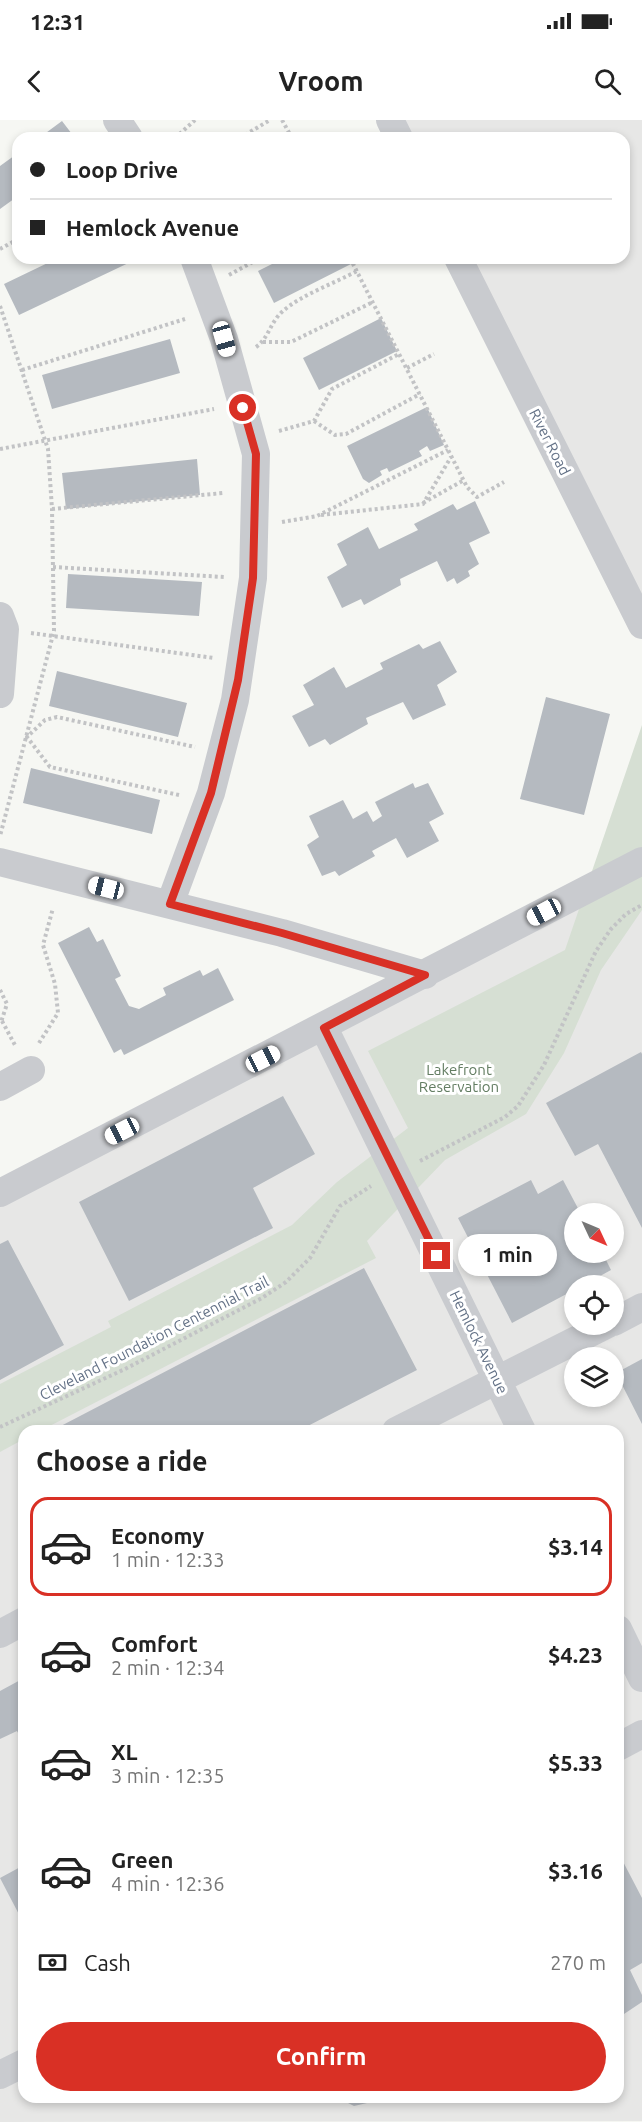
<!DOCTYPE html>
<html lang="en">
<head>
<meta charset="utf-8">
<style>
	:root { --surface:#fff; --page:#f6f6f6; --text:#222; --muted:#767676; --line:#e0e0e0; --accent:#d93025 }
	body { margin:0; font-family:Ubuntu,sans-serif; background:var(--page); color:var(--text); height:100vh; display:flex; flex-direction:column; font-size:22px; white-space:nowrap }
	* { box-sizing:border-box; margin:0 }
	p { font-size:20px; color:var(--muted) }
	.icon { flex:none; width:33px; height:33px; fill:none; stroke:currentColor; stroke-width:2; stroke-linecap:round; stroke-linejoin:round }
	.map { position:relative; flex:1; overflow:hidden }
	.panel { position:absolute; left:18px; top:1305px; width:606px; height:678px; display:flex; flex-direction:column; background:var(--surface); border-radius:18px; box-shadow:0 3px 9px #0003 }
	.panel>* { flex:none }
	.hud { position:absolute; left:12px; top:12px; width:618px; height:132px; border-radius:18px; box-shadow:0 3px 9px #0003; display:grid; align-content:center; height:132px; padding:0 18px; background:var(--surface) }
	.needle { width:39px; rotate:134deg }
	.controls { position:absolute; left:564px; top:1083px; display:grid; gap:12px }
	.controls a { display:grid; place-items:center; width:60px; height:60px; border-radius:50%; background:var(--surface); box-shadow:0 3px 9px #0003; font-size:30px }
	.end { position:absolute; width:27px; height:27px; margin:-14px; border:8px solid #d93025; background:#fff; box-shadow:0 0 0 3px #fff }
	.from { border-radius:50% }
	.bubble { position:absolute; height:42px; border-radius:21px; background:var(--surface); box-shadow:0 3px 9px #0003; font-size:20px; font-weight:700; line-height:42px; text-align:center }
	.car { position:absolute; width:18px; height:36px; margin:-18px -9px; border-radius:8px; box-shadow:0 0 4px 2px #0007; background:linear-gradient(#fff 24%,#345 0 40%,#fff 0 76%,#345 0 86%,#fff 0) }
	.hud b { display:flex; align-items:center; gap:21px; height:57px; font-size:22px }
	.hud b+b { border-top:2px solid var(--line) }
	.hud i { width:15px; height:15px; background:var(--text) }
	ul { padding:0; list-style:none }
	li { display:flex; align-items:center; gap:18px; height:99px; margin:0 12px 9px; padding:0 6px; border:3px solid transparent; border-radius:18px }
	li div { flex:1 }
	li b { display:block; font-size:22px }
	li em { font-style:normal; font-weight:700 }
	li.active { border-color:var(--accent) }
	li>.icon { width:54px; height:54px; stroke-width:1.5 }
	h2 { padding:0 18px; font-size:27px; line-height:72px }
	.pay { display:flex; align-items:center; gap:15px; height:66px; padding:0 18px; font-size:22px }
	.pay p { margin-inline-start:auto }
	.action { display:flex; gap:12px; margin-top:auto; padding:12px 18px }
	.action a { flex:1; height:69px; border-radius:36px; background:var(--accent); color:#fff; font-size:24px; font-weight:700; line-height:69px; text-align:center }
	.status { display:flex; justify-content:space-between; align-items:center; height:42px; padding:0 30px; background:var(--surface); direction:ltr }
	.status svg { height:16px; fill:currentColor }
	header { display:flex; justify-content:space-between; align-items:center; height:78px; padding:0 18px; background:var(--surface); font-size:27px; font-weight:700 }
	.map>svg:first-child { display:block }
</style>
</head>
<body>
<div class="status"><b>12:31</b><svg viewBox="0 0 49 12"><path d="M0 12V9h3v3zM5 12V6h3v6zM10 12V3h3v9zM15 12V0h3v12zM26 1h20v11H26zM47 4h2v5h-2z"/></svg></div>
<header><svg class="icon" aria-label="back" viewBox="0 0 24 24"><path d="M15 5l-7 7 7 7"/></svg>Vroom<svg class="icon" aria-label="search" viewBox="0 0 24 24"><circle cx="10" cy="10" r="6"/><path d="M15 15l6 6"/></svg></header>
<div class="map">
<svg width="642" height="2002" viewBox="0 0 642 2002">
	<rect width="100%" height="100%" fill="#f6f7f3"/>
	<!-- built -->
	<path fill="#e7e7e6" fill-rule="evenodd" d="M390,0H642V505L458,138H624V18H399Z
		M642,741V2001L0,2002V1073ZM574,1094H614V1132H574ZM574,1166H614V1204H574ZM574,1238H614V1276H574ZM24,1311H618V1977H24Z"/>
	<!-- green -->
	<path fill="#d6dfd3" d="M642,605V790L601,850L564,933L526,994L445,1040L367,1121L376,1138L40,1311H24V1319L0,1332V1264L111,1207L108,1201L292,1105L337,1062L408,1008L368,931L565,830Z"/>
	<!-- building -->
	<path fill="#b5bac0" d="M62,1L75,18H39Z
		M18,33V76L0,89V46Z
		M58,138H139L19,195L4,164Z
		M284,138H351L353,143L274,183L258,151Z
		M381,198L397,231L319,270L303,238Z
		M170,219L180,253L52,289L42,255Z
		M427,287L444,325L430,331L427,326L419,331L422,336L389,352L387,348L380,351L382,355L369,363L363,359L347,326Z
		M197,339L200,375L66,389L62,353Z
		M475,381L490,413L469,423L479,444L468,451L470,456L457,464L454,458L447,462L437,441L400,459L401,465L364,485L361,479L342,488L327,457L347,445L337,424L368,407L379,429L418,410L414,404L453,384L457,390Z
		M68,454L202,462L199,496L66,488Z
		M440,521L457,552L437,565L446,585L413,600L403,582L366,598L368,604L330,625L325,619L309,627L292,596L314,585L303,565L334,547L346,568L383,549L380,543L419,524L423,529Z
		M57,551L187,583L178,617L49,586Z
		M546,577L610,594L584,695L520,679Z
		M31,648L160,680L152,714L23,683Z
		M413,663L415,668L428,663L444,694L429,702L439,721L407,738L396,718L372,731L375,736L339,756L335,751L322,756L307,725L319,717L309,696L343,680L353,699L367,691L373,702L382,696L375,682Z
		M89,807L97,822L103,819L121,856L115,859L129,886L139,889L166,875L163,868L200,850L203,856L218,848L234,880L124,935L121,929L114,933L58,823Z
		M641,932L642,934V1108L598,1024L575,1036L546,983Z
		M283,976L315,1034L253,1068L273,1108L129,1181L79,1082Z
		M531,1060L538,1074L563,1060L581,1094H574V1132H602L611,1150L582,1166H574V1170L512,1203L458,1098Z
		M8,1120L64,1225L0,1260V1124Z
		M364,1148L417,1250L298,1311H59L57,1308Z
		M642,1239V1304L616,1253Z
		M24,1558V1624L17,1611L0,1619V1571Z
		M618,1732L642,1778V1843L630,1850L642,1875V1882L618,1898Z
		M24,1745V1804L0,1758Z
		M336,1977H374L367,1983L354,1986Z"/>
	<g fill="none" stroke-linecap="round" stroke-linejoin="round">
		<!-- path -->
		<path stroke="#c2c3c5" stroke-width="4" stroke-dasharray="3 3" stroke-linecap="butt" d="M282,0L292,18
			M175,18L195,0
			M240,18L270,0
			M0,129L18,119
			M350,138L467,367L477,377L504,362
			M229,155L260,138
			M0,186L48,329L52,389L54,511L0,716
			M263,222H291L373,182
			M256,227C269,218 270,202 283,191C301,175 335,163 357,151
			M407,248L434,234
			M22,250L185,199
			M314,301L335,315L346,314L420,274
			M279,311L314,301L332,269L399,234
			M0,329L214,289
			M423,383L464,360
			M52,389L223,373
			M321,395L423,384L451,337
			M282,402L317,396L448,330
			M53,447L224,457
			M31,513L214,538
			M179,675L50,647L27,617L45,600L57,597L195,627
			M0,870L7,884L1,902
			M2,901L16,927
			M39,923L58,893L55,864L43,825L53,788
			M420,1041L505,997L518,986L544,945L596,831L611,809L626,794L642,785
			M0,1307L125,1249L262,1178L286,1162L310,1138L340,1086L371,1066"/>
		<!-- minor -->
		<path stroke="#c9cbcf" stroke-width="28" d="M117,0L129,18
			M390,0L399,18
			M458,138L642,505
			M0,496L5,509L0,574
			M0,742L282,813L425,855
			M170,784L211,673L235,580L253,458L256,334L224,219L194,138
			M324,908L522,1311
			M0,967L31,950
			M0,1073L642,741
			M614,1202L642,1187
			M396,1311L608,1204
			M618,1509L642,1558
			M0,1514L24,1501
			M618,1627L642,1614
			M0,1955L24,1943"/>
	</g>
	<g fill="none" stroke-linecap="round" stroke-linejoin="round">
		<!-- route -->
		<path stroke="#d93025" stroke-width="8" d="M243,288L256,334L253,458L238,560L211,673L170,784L282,813L425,855L324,908L437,1136"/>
	</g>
	<g text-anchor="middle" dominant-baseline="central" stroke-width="6" stroke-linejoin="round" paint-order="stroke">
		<!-- street labels -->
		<g font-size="15" fill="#637186" stroke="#fff">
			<text transform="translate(550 322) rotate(63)">River Road</text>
			<text transform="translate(154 1218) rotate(-27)">Cleveland Foundation Centennial Trail</text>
			<text transform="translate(479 1222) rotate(64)">Hemlock Avenue</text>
		</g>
		<!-- park labels -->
		<g font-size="15" fill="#637d62" stroke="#fff">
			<text x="459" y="949">Lakefront<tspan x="459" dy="17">Reservation</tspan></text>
		</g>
	</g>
</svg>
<div class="controls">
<a><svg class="needle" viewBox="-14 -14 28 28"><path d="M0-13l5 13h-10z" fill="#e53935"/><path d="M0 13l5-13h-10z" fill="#767676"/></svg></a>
<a><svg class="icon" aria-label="locate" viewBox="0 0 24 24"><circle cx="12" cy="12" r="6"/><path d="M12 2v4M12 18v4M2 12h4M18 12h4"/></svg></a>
<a><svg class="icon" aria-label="layers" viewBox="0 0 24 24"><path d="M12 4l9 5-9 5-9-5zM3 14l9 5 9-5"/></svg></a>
</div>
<i class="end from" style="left:243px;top:288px"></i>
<i class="end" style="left:437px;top:1136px"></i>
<div class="bubble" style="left:458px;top:1114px;width:99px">1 min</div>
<i class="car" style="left:224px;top:219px;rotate:164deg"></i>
<i class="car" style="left:106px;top:768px;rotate:284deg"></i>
<i class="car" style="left:544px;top:792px;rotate:242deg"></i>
<i class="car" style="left:263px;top:939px;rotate:63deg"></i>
<i class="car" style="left:122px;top:1011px;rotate:243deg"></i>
<div class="hud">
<b><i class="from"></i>Loop Drive</b>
<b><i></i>Hemlock Avenue</b>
</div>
<section class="panel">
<h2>Choose a ride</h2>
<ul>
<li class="active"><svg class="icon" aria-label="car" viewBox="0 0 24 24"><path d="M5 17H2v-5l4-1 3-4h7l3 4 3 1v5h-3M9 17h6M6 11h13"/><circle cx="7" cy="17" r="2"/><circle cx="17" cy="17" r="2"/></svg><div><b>Economy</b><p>1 min · 12:33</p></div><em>$3.14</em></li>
<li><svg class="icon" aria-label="car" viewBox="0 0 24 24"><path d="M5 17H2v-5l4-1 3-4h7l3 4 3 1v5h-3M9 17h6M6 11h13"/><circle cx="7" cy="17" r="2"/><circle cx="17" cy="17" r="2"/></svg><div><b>Comfort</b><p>2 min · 12:34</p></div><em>$4.23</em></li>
<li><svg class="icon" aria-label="car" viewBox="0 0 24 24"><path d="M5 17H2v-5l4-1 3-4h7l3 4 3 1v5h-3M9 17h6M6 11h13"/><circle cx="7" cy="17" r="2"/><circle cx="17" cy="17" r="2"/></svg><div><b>XL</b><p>3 min · 12:35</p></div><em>$5.33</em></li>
<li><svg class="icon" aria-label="car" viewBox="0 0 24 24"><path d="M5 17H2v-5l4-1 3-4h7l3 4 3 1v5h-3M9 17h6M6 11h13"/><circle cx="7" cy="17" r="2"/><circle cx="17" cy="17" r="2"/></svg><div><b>Green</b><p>4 min · 12:36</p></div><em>$3.16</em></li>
</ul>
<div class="pay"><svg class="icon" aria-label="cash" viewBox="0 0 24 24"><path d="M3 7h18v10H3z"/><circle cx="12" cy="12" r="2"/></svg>Cash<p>270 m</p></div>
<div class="action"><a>Confirm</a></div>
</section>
</div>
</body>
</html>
